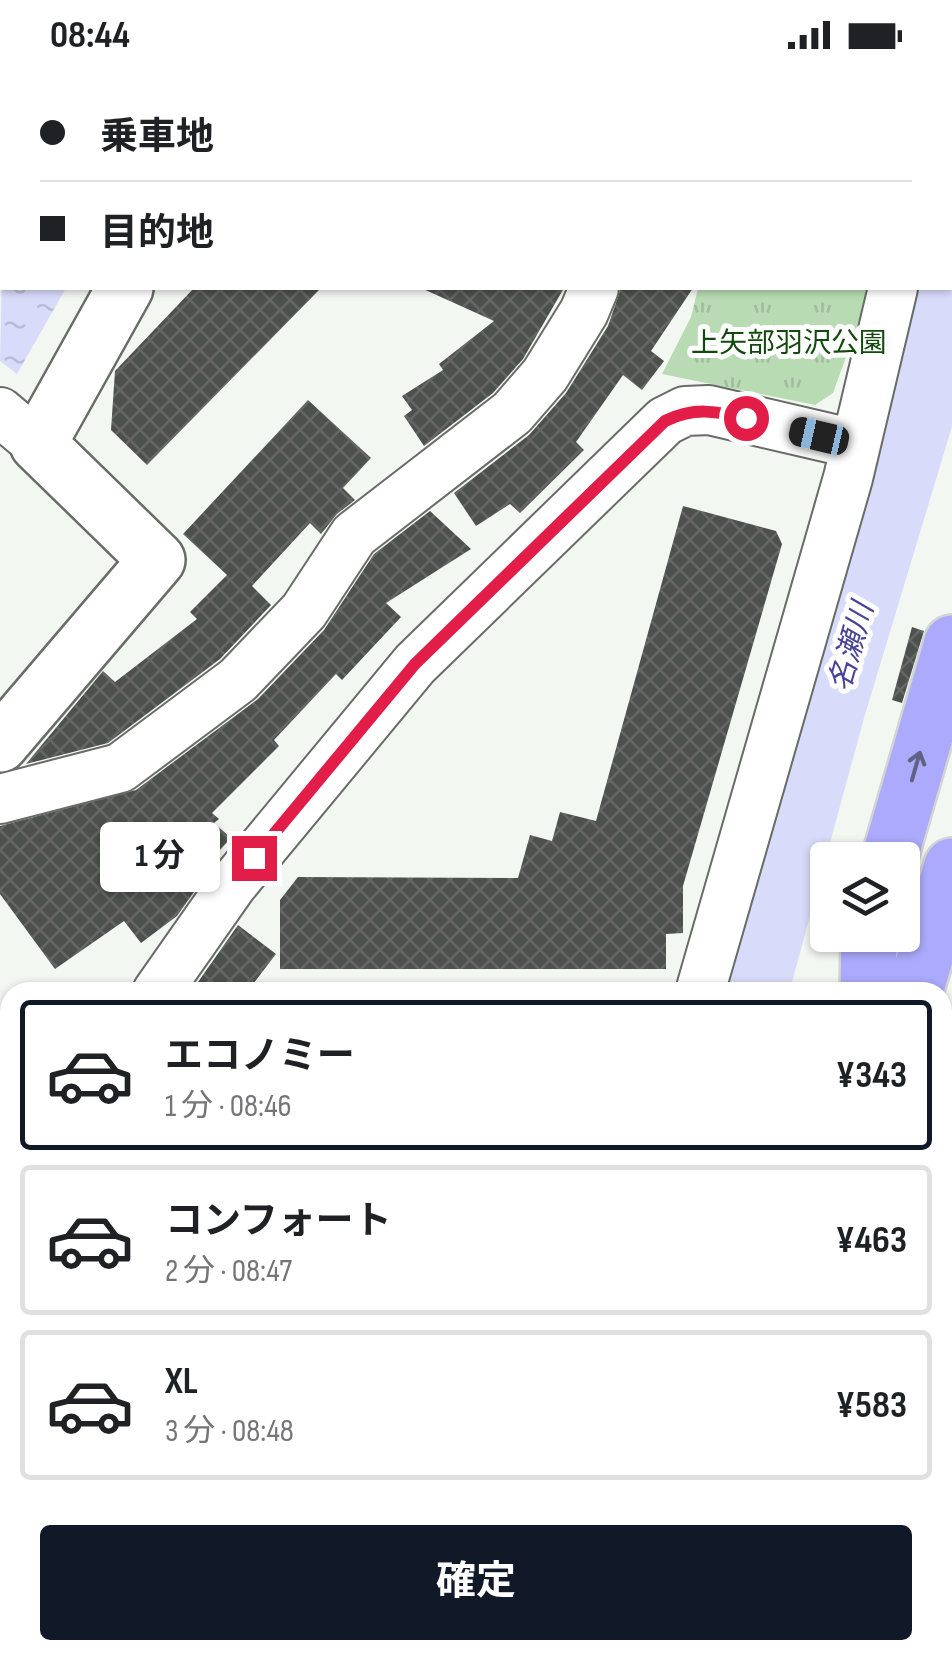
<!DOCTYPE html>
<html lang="ja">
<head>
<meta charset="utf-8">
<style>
	:root { --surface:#fff; --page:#f6f6f6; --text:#202124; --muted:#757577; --line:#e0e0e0; --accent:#111827 }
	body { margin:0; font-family:"Sofia Sans Condensed","Noto Sans JP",sans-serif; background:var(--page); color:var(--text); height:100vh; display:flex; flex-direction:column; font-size:38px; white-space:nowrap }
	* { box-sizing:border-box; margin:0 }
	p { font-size:32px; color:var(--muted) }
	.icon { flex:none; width:55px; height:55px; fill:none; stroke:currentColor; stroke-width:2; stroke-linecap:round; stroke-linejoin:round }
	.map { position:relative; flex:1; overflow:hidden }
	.panel { position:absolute; left:0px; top:912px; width:952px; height:678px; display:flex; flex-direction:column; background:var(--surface); border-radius:30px 30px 0 0; box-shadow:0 2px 8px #0004 }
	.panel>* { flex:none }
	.banner { position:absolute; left:0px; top:0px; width:952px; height:220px; box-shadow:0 2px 8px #0004; display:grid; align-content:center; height:220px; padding:0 40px; background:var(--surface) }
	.tools { position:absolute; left:810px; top:772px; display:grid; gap:20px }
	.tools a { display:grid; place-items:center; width:110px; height:110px; border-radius:10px; background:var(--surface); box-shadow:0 2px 8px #0004; font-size:50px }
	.end { position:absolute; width:45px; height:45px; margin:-22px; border:12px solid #e11d48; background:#fff; box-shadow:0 0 0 5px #fff }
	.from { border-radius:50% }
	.bubble { position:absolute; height:70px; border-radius:10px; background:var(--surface); box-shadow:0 2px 8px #0004; font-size:32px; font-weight:700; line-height:70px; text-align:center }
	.car { position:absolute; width:30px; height:60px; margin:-30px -15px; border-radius:12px; box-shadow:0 0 8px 2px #0007; background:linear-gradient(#222 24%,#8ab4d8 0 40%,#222 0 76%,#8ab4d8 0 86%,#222 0) }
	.banner b { display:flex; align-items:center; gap:35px; height:95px; font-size:38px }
	.banner b+b { border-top:2px solid var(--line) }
	.banner i { width:25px; height:25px; background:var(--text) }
	ul { padding:18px 0 0; list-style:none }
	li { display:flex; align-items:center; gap:30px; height:150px; margin:0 20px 15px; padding:0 20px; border:5px solid var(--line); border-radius:10px }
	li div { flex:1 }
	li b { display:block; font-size:38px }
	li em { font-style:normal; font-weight:700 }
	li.selected { border-color:var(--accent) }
	li>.icon { width:90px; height:90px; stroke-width:1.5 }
	.button { display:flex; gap:20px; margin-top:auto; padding:20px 40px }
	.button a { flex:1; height:115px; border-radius:10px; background:var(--accent); color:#fff; font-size:40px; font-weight:700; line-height:115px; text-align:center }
	.status { display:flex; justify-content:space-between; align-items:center; height:70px; padding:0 50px; background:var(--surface); direction:ltr }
	.status svg { height:28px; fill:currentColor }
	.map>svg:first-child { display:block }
</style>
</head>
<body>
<div class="status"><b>08:44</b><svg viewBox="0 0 49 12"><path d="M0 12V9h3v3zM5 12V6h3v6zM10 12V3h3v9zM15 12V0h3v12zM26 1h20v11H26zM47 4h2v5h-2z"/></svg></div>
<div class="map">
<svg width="952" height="1589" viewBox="0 0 952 1589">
	<defs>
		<pattern id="park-tufts" width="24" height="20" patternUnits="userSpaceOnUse" patternTransform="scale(2.5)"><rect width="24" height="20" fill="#b9dbb4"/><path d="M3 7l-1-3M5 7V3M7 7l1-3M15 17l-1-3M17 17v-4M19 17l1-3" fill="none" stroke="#9fbc9b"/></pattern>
		<pattern id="water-ripples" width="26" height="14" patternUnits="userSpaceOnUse" patternTransform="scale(2.5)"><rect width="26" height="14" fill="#d9dbfa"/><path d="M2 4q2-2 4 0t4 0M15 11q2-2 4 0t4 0" fill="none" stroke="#babcd6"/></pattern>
		<pattern id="building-cross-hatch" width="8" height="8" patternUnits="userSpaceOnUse" patternTransform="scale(2.5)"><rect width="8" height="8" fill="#4d514d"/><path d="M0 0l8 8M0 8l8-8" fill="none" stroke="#646763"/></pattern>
	</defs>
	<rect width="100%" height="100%" fill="#f3f7f2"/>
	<!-- park -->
	<path fill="url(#park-tufts)" d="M698,218H871L833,323L815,335L662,304L691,247Z"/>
	<!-- water -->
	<path fill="url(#water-ripples)" d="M2,200V218H66L17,304L0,291Z"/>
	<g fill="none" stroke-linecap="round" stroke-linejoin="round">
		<!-- river -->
		<path stroke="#d9dbfa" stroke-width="72" d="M752,922L830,636L952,232
			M309,1589L323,1580"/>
	</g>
	<!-- building -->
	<path fill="url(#building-cross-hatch)" d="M194,218H321L147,395L111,360L115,301Z
		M421,218H564L523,289L493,323L424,376L404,346L412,340L402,326L443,300L439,294L494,251Z
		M621,218H693L651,281L664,291L642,320L623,305L576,372L584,380L520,443L510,434L476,456L454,423L529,365L566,323L608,256Z
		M308,330L371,388L343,418L355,430L337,444L321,464L310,453L252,516L271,535L220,589L108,673L26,694L103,601L115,612L197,549L190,542L227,505L183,464Z
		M683,436L776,461L782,474L683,816V863L666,864V899H280V830L298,807L518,808L530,765L552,771L560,742L596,751Z
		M430,441L471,479L386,533L401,547L342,610L336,604L274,670L279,676L212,743L219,749L214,753L231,768L196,806L199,809L190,819L194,822L177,846L141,873L124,851L55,899L0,824V756L136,720L258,629L324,560L374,484Z
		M912,557L924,561L902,633L892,630Z
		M238,855L276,884L247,922H211L198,912Z"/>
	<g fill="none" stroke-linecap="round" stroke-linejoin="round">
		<defs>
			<path id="minor" d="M647,2L648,0
				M950,73L952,68
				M0,342L38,374
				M0,729L120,698L238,610L304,541L354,465L512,343L545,305L584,242L594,218
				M157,922L232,815L415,594L665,351L685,341L709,340L855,374
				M700,922L848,408L893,218
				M0,997L10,991
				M942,1497L952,1491
				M624,1589L633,1581
				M850,1589L852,1580"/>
			<path id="tertiary" d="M243,2L245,0
				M0,674L157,490L38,374L125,218"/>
			<path id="trunk" d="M889,790L952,573
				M868,922L869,865
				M915,922L952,796
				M942,1081L952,1056
				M942,1163L952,1146
				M739,1589L741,1580
				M795,1589L796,1580"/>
		</defs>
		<!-- minor casing -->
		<use href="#minor" stroke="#686c67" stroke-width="52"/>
		<!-- tertiary casing -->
		<use href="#tertiary" stroke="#686c67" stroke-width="60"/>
		<!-- trunk casing -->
		<use href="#trunk" stroke="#d3d4d3" stroke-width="60"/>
		<!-- path -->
		<path stroke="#929591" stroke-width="6" stroke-dasharray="2.5 8" stroke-linecap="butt" d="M239,1589L253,1580
			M385,1589L399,1580"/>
		<!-- minor -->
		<use href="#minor" stroke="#fff" stroke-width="48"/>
		<!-- tertiary -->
		<use href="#tertiary" stroke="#fff" stroke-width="55"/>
		<!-- trunk -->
		<use href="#trunk" stroke="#abaafc" stroke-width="55"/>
	</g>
	<!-- one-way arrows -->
	<defs><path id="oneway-shaft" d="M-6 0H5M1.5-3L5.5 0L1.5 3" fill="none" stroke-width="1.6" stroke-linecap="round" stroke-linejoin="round" transform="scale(2.5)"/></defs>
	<use stroke="#616185" href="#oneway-shaft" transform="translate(916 696) rotate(-74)"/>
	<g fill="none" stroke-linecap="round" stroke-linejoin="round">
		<!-- route -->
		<path stroke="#e11d48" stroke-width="12" d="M254,788L415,594L665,351C694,337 715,341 746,348"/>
	</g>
	<g text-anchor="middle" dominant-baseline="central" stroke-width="10" stroke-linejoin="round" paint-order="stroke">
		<!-- park labels -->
		<g font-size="28" fill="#12490c" stroke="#fff">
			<text x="789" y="273">上矢部羽沢公園</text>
		</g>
		<!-- water labels -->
		<g font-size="30" font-style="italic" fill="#494397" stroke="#fff">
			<text transform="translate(852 577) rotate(-74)">名瀬川</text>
		</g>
	</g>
</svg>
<div class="tools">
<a><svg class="icon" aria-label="layers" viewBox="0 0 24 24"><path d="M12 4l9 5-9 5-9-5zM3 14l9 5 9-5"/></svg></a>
</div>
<i class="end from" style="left:746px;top:348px"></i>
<i class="end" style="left:254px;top:788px"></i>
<div class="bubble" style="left:100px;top:752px;width:120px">1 分</div>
<i class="car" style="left:819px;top:366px;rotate:283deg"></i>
<div class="banner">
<b><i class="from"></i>乗車地</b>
<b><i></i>目的地</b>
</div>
<section class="panel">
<ul>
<li class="selected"><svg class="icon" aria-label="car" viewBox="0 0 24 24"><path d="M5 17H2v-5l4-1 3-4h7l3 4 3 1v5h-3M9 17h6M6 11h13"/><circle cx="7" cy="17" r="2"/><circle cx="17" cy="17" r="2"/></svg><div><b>エコノミー</b><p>1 分 · 08:46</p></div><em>¥343</em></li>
<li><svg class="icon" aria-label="car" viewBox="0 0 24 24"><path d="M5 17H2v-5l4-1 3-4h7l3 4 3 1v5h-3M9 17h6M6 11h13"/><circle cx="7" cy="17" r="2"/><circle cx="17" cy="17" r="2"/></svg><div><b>コンフォート</b><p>2 分 · 08:47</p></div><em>¥463</em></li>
<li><svg class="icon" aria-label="car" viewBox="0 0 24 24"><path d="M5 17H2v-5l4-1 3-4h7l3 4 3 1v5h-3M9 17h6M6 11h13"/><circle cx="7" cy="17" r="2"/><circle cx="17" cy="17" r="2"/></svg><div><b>XL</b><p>3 分 · 08:48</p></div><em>¥583</em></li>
</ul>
<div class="button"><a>確定</a></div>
</section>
</div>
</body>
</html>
